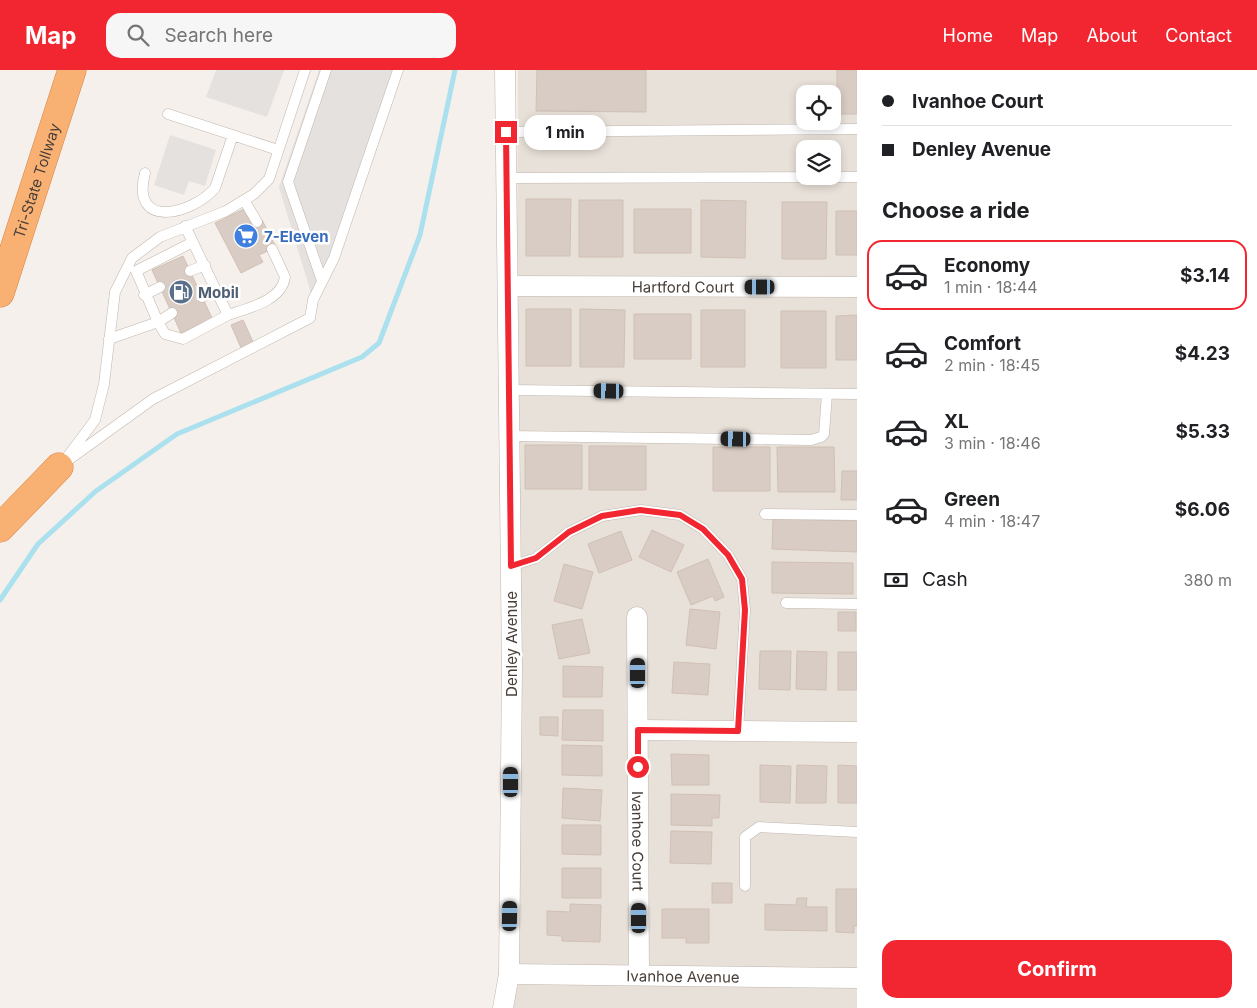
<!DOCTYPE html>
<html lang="en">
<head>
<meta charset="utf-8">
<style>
	:root { --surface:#fff; --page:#f6f6f6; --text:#202124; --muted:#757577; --line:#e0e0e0; --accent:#f12630 }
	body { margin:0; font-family:Inter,sans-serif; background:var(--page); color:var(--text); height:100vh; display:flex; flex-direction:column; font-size:19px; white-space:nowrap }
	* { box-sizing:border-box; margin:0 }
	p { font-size:16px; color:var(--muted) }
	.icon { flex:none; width:28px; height:28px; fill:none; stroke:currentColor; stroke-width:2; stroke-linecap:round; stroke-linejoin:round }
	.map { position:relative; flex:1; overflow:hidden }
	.side { display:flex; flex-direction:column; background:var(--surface); width:400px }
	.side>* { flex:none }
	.guide { display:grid; align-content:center; height:110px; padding:0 25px; background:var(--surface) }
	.buttons { position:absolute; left:796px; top:15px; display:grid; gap:10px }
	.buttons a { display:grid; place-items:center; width:45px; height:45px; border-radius:10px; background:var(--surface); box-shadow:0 2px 8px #0003; font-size:25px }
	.end { position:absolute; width:22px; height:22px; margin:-11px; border:6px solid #f12630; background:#fff; box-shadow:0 0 0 2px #fff }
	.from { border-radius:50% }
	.bubble { position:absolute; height:35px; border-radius:15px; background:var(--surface); box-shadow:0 2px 8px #0003; font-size:16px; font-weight:700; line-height:35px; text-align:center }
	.car { position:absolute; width:15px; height:30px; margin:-15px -8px; border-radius:6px; box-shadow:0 0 4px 1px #0007; background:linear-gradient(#222 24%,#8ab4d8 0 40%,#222 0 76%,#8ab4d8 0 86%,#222 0) }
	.guide b { display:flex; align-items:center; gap:18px; height:48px; font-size:19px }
	.guide b+b { border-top:1px solid var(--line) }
	.guide i { width:12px; height:12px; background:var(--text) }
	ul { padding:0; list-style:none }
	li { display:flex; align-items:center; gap:15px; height:70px; margin:0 10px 8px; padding:0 15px; border:2px solid transparent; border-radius:15px }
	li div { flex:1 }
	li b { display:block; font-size:19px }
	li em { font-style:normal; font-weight:700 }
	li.active { border-color:var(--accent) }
	li>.icon { width:45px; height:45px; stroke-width:1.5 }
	h2 { padding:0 25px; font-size:22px; line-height:60px }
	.pay { display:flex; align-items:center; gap:12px; height:55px; padding:0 25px; font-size:19px }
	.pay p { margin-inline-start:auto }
	.action { display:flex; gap:10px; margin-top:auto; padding:10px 25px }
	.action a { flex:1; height:58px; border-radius:15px; background:var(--accent); color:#fff; font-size:20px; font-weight:700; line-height:58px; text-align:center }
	header { display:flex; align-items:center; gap:30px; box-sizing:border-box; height:70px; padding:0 25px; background:var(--accent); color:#fff }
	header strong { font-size:24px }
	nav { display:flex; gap:28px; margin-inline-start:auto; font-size:18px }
	.search { width:350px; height:45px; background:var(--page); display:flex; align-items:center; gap:12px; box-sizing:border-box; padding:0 18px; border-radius:15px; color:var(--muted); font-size:19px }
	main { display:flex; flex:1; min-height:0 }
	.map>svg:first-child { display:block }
</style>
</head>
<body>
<header>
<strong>Map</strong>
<div class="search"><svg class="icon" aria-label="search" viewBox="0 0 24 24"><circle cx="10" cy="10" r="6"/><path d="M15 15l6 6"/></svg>Search here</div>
<nav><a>Home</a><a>Map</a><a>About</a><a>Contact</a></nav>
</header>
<main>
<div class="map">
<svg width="857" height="938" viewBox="0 0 857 938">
	<rect width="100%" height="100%" fill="#f5f0eb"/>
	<!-- residential -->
	<path fill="#e8e1d9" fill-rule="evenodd" d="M518,0H857V938H509L513,921ZM805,24H832V51H805ZM805,79H832V106H805Z"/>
	<!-- parking -->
	<path fill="#e4e1df" d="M216,0H284L267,47L206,27Z
		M319,0H398L334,188L313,230L279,117Z
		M170,65L216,80L205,116L189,111L184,125L154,115Z"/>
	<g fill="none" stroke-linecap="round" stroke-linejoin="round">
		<!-- stream -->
		<path stroke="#abe0ee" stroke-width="5" d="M0,530L38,474L96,421L177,364L362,287L379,273L420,165L455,0"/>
	</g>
	<!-- building -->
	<path fill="#d9ccc4" stroke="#d1c0b4" d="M537,0H646V42L536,41Z
		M837,0H857V44H837Z
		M526,129H571L570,186H526Z
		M579,130H623V187H579Z
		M701,130L746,131L745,188L701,187Z
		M782,132H827L826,189H782Z
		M244,139L252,155L262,150L276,177L259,185L263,192L241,203L215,153Z
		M634,139H691V183H634Z
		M836,141H857V185H836Z
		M183,186L212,248L181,263L152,200Z
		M526,239H571V296H526Z
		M580,239L625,240L624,297H580Z
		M701,240H745V297H701Z
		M781,241H826V298H781Z
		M634,244H691V289H634Z
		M857,245V290H836V246Z
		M243,250L254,274L242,280L231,255Z
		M525,375H582V419H525Z
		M589,376H646V420H589Z
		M713,377H770V421H713Z
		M777,377H834L835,422H778Z
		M842,401H857V430H841Z
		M773,449L857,451V482L772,479Z
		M652,460L684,475L671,502L639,487Z
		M621,461L632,490L599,503L588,474Z
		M708,489L724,527L715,531L713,526L691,535L677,502Z
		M772,492L853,493V524L772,523Z
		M564,494L593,502L582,539L554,531Z
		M690,539L720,542L716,579L686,575Z
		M838,542H856V561H838Z
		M582,549L590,583L559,589L552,555Z
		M760,581H791L790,620L759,619Z
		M797,581L827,582L826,620L796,619Z
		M838,582H857V620H838Z
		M674,592L710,594L708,625L672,623Z
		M563,596L603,597L602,627H563Z
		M563,640H603V671L562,670Z
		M540,647H558V666L540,665Z
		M562,675L602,676V706L562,705Z
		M671,684L709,685V715H672Z
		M760,695L791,696L790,733L760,732Z
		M797,695L827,696L826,733H796Z
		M838,695L857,696V733H838Z
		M563,718L602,720L600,751L562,748Z
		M671,724L720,725L719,748H712V756L671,755Z
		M562,755H601V785L562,784Z
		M671,761L712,762L711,794L670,793Z
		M562,798H601V828H562Z
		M712,813H732V833H712Z
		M836,819H857V856H854V863L836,862Z
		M797,828H807L806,837H827V861L765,860V834L796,835Z
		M570,834L601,835L600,872L562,871V866L547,865V841L570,842Z
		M662,839H709V873H686V868H662Z"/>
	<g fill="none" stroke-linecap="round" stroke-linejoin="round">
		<defs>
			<path id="service" d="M168,44L278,80
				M506,62L857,59
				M145,103C130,160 192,145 215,118L233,65
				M507,108L857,107
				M244,130L257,152
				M190,201L205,195
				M322,211L288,112L326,0
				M144,225L160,217
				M202,227L216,220
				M172,243L158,252L136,201L193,172
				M228,245C248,238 282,231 285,207L272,179
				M109,269L158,252L165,264L183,269L228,245L185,156
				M510,320L857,324
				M510,366L811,370L821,367L824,364L827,324
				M65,390L95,350L104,314L115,222L132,188L160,167L226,141L254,124L269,109L305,0
				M60,396L153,329L310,248L313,230L334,188L398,0
				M765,444L857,445
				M511,496L536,488L569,462L602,446L641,440L680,445L703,459L728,485L742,509L745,540L738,661
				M786,533L857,534
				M745,816V767L759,757L857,762"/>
			<g id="minor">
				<path id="s1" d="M509,216L857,217"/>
				<path id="s2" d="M637,547L639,905"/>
				<path d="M638,660L857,662"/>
				<path id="s3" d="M509,904L857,908"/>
				<path d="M503,938L509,904L512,597L505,0"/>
			</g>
			<g id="motorway">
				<path id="s4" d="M0,223L72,0"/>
				<path d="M0,458L59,397"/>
			</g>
		</defs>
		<!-- service casing -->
		<use href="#service" stroke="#c0b6ae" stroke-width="11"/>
		<!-- minor casing -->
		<use href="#minor" stroke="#c0b6ae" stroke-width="21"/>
		<!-- motorway casing -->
		<use href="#motorway" stroke="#d88342" stroke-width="29"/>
		<!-- service -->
		<use href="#service" stroke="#fff" stroke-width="10"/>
		<!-- minor -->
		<use href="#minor" stroke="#fff" stroke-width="20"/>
		<!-- motorway -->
		<use href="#motorway" stroke="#f8b173" stroke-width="28"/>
	</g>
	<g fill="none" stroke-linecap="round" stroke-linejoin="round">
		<!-- route -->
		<path stroke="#f12630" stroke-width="6" d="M506,62L511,496L536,488L569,462L602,446L640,440L680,445L703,459L728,485L742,509L745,540L738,661L638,660V697"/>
	</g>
	<!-- icons -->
	<defs>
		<symbol id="supermarket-disc" viewBox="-11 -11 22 22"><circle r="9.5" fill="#3f7fe0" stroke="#fff"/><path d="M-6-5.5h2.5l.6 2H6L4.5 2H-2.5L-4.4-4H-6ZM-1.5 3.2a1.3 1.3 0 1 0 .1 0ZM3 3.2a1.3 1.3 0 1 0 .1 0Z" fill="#fff"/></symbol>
		<symbol id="fuel-disc" viewBox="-11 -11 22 22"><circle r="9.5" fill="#5c6f8a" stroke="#fff"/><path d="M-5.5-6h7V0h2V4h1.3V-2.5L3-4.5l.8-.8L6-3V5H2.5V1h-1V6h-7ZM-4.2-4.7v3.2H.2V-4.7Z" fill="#fff"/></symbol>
	</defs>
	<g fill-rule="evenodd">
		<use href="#supermarket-disc" x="232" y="152" width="28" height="28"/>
		<use href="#fuel-disc" x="167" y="208" width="28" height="28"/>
	</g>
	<g text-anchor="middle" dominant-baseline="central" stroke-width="5" stroke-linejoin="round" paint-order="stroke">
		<!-- street labels -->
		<g font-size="15" fill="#493f39" stroke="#fff">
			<text stroke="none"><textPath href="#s4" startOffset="118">Tri-State Tollway</textPath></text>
			<text stroke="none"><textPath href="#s1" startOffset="174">Hartford Court</textPath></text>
			<text transform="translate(511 574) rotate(-90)">Denley Avenue</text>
			<text stroke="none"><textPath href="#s2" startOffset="224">Ivanhoe Court</textPath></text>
			<text stroke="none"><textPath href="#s3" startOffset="174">Ivanhoe Avenue</textPath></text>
		</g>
		<!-- shop labels -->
		<g font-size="15" font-weight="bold" fill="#366cbe" stroke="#fff" text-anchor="start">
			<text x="264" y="166">7-Eleven</text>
		</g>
		<!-- service labels -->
		<g font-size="15" font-weight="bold" fill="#4e5e75" stroke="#fff" text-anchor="start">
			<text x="198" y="222">Mobil</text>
		</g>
	</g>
</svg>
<div class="buttons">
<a><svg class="icon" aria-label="locate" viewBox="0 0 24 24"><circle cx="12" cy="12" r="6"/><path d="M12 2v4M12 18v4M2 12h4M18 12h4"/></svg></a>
<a><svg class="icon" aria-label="layers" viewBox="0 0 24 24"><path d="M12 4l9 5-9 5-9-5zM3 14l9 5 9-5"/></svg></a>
</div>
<i class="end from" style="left:638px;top:697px"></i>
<i class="end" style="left:506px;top:62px"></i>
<div class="bubble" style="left:524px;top:45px;width:82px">1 min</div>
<i class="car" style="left:760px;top:217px;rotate:270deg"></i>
<i class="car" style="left:609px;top:321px;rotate:271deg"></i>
<i class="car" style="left:736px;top:369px;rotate:271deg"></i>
<i class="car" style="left:638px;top:603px;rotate:0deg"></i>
<i class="car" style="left:511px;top:712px;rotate:0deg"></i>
<i class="car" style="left:510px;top:846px;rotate:1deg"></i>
<i class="car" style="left:639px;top:848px;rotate:0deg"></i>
</div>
<section class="side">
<div class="guide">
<b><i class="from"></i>Ivanhoe Court</b>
<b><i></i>Denley Avenue</b>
</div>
<h2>Choose a ride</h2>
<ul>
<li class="active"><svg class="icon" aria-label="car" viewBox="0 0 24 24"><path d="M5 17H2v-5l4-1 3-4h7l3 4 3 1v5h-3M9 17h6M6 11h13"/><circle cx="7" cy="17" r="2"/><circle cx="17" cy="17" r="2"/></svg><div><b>Economy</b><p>1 min · 18:44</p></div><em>$3.14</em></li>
<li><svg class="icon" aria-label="car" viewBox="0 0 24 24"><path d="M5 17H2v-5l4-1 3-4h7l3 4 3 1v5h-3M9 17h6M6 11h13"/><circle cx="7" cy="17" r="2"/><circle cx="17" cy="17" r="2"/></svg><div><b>Comfort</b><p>2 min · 18:45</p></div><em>$4.23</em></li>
<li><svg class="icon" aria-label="car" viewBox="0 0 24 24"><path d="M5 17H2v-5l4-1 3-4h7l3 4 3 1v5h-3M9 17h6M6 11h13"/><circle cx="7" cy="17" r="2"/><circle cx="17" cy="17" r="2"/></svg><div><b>XL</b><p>3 min · 18:46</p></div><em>$5.33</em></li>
<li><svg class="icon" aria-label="car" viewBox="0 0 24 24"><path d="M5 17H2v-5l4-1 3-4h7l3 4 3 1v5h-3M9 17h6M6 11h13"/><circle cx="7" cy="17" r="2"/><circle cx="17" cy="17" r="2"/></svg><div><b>Green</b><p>4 min · 18:47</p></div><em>$6.06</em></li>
</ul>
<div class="pay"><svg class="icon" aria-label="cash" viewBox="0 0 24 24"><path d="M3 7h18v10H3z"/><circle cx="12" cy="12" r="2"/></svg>Cash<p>380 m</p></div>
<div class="action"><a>Confirm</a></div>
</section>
</main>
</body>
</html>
